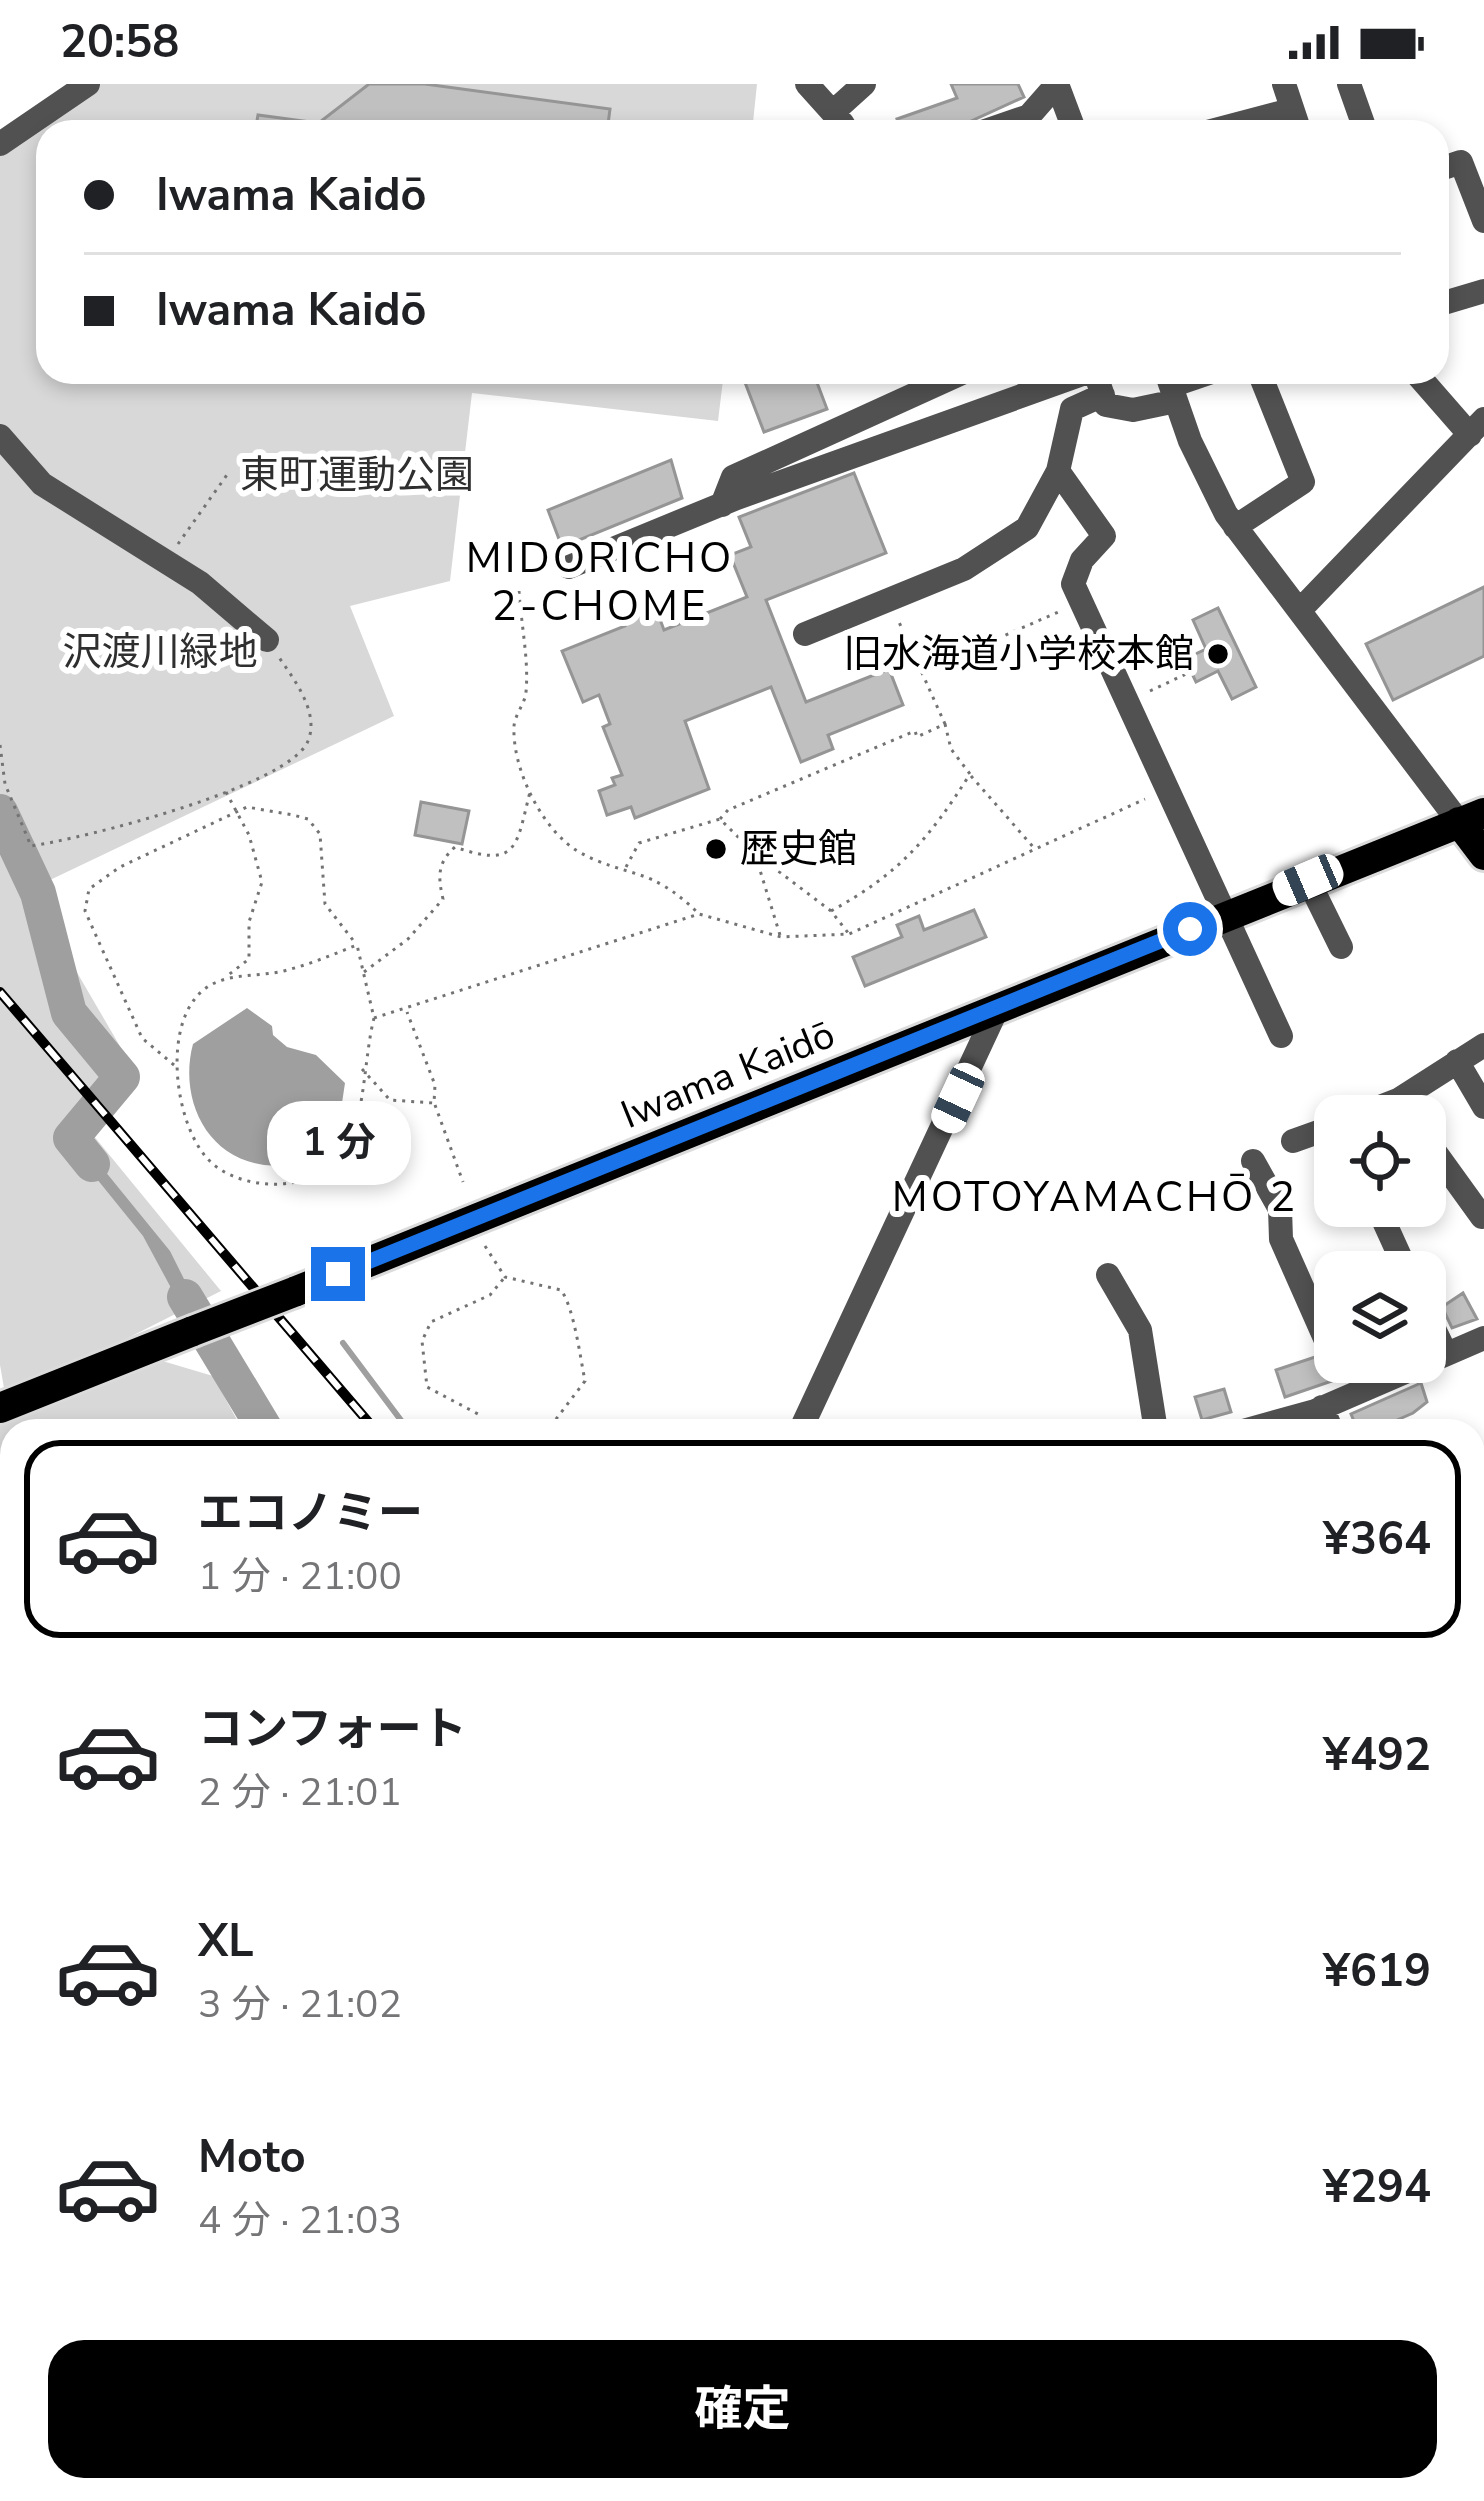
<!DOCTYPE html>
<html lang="ja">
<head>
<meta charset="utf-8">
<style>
	:root { --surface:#fff; --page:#f6f6f6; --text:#202124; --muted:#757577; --line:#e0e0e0; --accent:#000 }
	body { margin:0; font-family:"Nunito Sans","Noto Sans JP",sans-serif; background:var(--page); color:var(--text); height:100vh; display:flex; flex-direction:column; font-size:45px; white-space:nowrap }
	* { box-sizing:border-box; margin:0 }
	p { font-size:39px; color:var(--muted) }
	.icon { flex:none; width:66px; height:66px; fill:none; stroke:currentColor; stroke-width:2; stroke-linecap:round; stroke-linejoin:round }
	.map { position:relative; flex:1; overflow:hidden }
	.panel { position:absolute; left:0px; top:1335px; width:1485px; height:1083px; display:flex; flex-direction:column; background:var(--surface); border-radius:36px 36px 0 0; box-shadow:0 6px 18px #0003 }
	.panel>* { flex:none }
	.banner { position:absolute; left:36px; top:36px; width:1413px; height:264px; border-radius:36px; box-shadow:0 6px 18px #0003; display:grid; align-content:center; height:264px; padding:0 48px; background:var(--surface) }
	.fabs { position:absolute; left:1314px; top:1011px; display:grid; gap:24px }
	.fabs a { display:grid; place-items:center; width:132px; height:132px; border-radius:24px; background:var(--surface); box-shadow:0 6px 18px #0003; font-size:60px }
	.end { position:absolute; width:54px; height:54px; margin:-27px; border:15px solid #1a73e8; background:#fff; box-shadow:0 0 0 6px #fff }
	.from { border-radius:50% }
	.bubble { position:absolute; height:84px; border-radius:36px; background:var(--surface); box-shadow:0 6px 18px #0003; font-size:39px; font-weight:700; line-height:84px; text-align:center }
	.car { position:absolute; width:36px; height:72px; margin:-36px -18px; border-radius:15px; box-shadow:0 0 9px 3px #0007; background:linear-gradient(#fff 24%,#345 0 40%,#fff 0 76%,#345 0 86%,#fff 0) }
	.banner b { display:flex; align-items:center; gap:42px; height:114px; font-size:45px }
	.banner b+b { border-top:3px solid var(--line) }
	.banner i { width:30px; height:30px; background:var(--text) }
	ul { padding:21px 0 0; list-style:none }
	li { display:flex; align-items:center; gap:36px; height:198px; margin:0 24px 18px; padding:0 24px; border:6px solid transparent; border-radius:36px }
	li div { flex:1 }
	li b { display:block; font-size:45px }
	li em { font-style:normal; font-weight:700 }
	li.active { border-color:var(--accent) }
	li>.icon { width:108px; height:108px; stroke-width:1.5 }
	.action { display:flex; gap:24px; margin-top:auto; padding:24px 48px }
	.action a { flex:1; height:138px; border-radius:36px; background:var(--accent); color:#fff; font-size:48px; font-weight:700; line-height:138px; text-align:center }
	.status { display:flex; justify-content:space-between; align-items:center; height:84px; padding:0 60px; background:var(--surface); direction:ltr }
	.status svg { height:33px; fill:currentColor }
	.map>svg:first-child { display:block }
</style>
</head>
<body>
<div class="status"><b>20:58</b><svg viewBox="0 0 49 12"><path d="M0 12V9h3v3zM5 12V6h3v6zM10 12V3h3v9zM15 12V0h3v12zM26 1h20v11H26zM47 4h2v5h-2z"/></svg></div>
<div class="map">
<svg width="1484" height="2417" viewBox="0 0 1484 2417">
	<rect width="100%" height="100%" fill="#fff"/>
	<!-- green -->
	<path fill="#d8d8d8" d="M92,0H757L752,48H48V288H724L718,337L472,309L450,497L350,522L394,632L29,806L128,976L84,1040L221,1207L112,1262L213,1292L243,1347H12V2406H1464L1484,2417H0V1332L8,1327L0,1281V69Z
		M1473,1415L1484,1419V2367L1473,2362Z"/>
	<!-- water -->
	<path fill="#9f9f9f" d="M45,807L76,927L129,996L93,969L62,931Z
		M247,924L272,942L273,951L287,963L316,971L345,999L336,1059C314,1070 289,1084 264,1081C204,1073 179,1012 193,960Z
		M76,1032L78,1054L170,1167L203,1233L190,1239L143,1152L63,1053Z"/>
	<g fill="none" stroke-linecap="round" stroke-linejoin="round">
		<!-- stream -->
		<path stroke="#9f9f9f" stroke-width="6" d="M343,1259L409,1347
			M847,2407L848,2406"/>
		<!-- river -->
		<path stroke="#9f9f9f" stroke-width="36" d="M0,728L38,809L69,929L122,993L71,1054L92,1080
			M185,1213L266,1347"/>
	</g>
	<!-- building -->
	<path fill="#c0c0c0" stroke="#959595" stroke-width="3" d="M369,0H425L610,25L607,48H255L258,31L311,38V45Z
		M951,0H1018L1024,13L947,48H902L897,35L957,14Z
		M741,288H813L827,325L764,348Z
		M671,376L682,414L562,463L548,426Z
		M854,389L886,469L766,516L806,618L889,585L903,621L828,651L833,665L801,678L771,603L685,637L709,705L635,734L631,723L607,731L599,707L615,701L612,694L622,691L603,643L610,640L599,611L583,618L562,567L625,542L622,535L655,522L664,546L747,513L730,471L751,463L739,433Z
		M1484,503V572L1393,616L1366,560Z
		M1218,524L1256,603L1232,615L1218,587L1196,598L1185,575L1206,565L1193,536Z
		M421,718L469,727L462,760L415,751Z
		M974,826L986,853L865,902L853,873L902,853L897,841L919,832L924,846Z
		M1463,1209L1477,1235L1452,1244L1442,1223Z
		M1315,1273L1332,1297L1285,1313L1276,1286Z
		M1421,1299L1427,1318L1413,1329L1372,1347H1358L1351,1330Z
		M1224,1305L1231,1328L1202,1336L1195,1313Z"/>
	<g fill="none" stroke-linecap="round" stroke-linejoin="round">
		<defs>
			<path id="major" d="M1459,738L1484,771
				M294,1208L1484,729
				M0,1324L193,1247"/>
		</defs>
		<!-- major casing -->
		<use href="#major" stroke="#dbdbdb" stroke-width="36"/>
		<!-- path -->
		<path stroke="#737373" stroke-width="3" stroke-dasharray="3 6" stroke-linecap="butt" d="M178,460L229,388
			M519,507C521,540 529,576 526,608C525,620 515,630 514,642C512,686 543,747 579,768C629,795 649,781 698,829
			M923,587L1063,526
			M1150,607L1186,590
			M0,661L5,700L31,762C81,755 289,703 308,657C320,628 293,594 278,572
			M971,692L1035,765
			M226,708L249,751L262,798L249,838V875L227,892
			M720,735L728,726L915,647L917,653L945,640L899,538
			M757,771L831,827L849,850
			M626,783L639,759L720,735L755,770L780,851
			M831,827C899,790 929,755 970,690L951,665L945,640
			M364,888L408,855L443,815C438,793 437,779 455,763C518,785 516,763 530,708
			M374,934C364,973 365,1036 345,1068C319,1110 237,1110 206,1073C176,1038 165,954 194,916C216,885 256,895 287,886C311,880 334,870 357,861L374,934L699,830L781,853L849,850L1145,715
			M174,981L142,954L85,827L89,805L120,783L247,723L293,731L308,735L320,750L325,820L356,860
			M362,985L390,1016L434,1019L435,1001L407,928
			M435,1021L463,1098
			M485,1162L505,1193L561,1206C574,1224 580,1272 585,1297L547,1347
			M483,1347L478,1330L427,1303L422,1257L431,1238L490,1211L505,1193
			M1473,1486L1484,1498L1473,1506
			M1473,1594L1477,1605L1473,1609
			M1473,1709L1484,1711
			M1473,1751L1484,1763
			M1473,1928L1484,1934
			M1473,1979L1484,1974
			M1473,2302L1484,2307
			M0,2388L12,2384
			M776,2406L784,2417
			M1177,2406L1195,2417
			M1244,2406L1269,2417
			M1304,2406L1328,2417"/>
		<!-- minor -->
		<path stroke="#515151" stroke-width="24" d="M807,0L843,40
			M1284,0L1300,48
			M1349,0L1366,48
			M833,28L864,0
			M982,48L1029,32L1057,0L1075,48
			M1207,48L1291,26
			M0,60L88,0
			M1437,86L1461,78L1484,137
			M1437,221L1484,207
			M1095,288L1106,321L1133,326L1176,317
			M1166,288L1190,357L1226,430L1459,738
			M1415,288L1470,351
			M1171,302L1212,288
			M0,352L42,400L200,499L267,556
			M1058,387L1072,325L1103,311
			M722,421L733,393L964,288
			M1235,443L1303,398L1259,288
			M569,483L737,414L1088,288
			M1301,525L1484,335
			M805,550L964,485L1027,444L1058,387L1104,452L1082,476L1073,500L1281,952
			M1308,796L1341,863
			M1457,977L1484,1023
			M1357,1032L1398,1016L1484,961
			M1425,1054L1482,1133
			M1293,1057L1335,1042
			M1253,1077L1280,1125L1281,1155L1335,1277
			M1377,1122L1407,1188
			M1108,1191L1140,1246L1156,1347
			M1425,1226L1446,1270
			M1322,1323L1332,1347
			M800,1347L997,925
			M1243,1347L1315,1327L1484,1254
			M1473,1404L1484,1408
			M0,1412L12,1413
			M0,1618L12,1645
			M0,1903L12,1900
			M0,2121L12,2137
			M988,2406L989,2417
			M1414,2406L1440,2417
			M134,2417L211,2406
			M514,2417L520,2406"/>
		<!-- major -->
		<use href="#major" stroke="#000" stroke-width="30"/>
		<defs>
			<path id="rail" d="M0,908L376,1347
				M1473,2379L1484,2383"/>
		</defs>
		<!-- rail casing -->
		<use href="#rail" stroke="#000" stroke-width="10"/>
		<!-- rail -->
		<use href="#rail" stroke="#fff" stroke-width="6" stroke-dasharray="18" stroke-linecap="butt"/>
		<defs>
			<path id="major-bridge" d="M193,1247L294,1208"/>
		</defs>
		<!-- major-bridge casing -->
		<use href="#major-bridge" stroke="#dbdbdb" stroke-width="36" stroke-linecap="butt"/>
		<!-- major-bridge -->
		<use href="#major-bridge" stroke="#000" stroke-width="30"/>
	</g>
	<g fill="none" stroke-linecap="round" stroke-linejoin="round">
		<!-- route -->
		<path stroke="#1a73e8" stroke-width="15" d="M338,1190L1190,845"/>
	</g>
	<!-- markers -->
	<g fill="#000" stroke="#fff" stroke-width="4.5">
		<circle cx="1218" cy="570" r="12"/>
		<circle cx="716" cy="765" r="12"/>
	</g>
	<g text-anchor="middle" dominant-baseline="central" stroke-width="12" stroke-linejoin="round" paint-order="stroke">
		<!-- park labels -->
		<g font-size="39" fill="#2f2f2f" stroke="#fff">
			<text x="357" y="391">東町運動公園</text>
			<text x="160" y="568">沢渡川緑地</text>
		</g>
		<!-- poi labels -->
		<g font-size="39" fill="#000" stroke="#fff" text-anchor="end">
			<text x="1194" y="570">旧水海道小学校本館</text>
			<text x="740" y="765" text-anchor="start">歴史館</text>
		</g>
		<!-- street labels -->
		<g font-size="39" fill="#000" stroke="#fff">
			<text transform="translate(728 991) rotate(-22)">Iwama Kaidō</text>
		</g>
		<!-- neighbourhood labels -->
		<g font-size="42" letter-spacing="3" fill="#000" stroke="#fff">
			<text x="600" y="474">MIDORICHO<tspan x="600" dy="48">2-CHOME</tspan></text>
			<text x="1095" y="1113">MOTOYAMACHŌ 2</text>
		</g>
	</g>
</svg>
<div class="fabs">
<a><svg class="icon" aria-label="locate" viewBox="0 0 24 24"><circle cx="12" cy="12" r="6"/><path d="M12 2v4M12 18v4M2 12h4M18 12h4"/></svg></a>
<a><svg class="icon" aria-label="layers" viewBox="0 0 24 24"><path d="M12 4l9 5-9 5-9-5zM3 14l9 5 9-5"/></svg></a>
</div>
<i class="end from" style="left:1190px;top:845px"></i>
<i class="end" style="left:338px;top:1190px"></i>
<div class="bubble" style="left:267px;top:1017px;width:144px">1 分</div>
<i class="car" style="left:1308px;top:796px;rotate:247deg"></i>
<i class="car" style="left:958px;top:1014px;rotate:205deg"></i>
<div class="banner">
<b><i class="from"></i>Iwama Kaidō</b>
<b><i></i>Iwama Kaidō</b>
</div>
<section class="panel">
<ul>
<li class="active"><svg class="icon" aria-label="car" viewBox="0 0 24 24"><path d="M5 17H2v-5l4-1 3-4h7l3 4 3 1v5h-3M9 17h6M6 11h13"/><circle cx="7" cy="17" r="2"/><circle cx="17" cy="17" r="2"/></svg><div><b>エコノミー</b><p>1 分 · 21:00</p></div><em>¥364</em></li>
<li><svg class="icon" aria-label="car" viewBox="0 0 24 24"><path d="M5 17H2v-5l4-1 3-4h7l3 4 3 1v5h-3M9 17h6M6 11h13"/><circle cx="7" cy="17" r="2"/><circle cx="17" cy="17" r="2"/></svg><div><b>コンフォート</b><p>2 分 · 21:01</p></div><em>¥492</em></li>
<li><svg class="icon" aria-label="car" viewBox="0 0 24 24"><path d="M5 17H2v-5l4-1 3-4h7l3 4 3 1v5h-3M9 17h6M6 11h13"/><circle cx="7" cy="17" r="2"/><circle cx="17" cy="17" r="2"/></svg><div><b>XL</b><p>3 分 · 21:02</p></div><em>¥619</em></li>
<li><svg class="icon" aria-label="car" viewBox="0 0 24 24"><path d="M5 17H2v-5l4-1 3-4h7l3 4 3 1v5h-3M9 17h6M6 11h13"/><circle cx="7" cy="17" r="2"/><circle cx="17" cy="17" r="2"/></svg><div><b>Moto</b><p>4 分 · 21:03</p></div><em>¥294</em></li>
</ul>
<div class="action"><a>確定</a></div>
</section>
</div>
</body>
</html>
